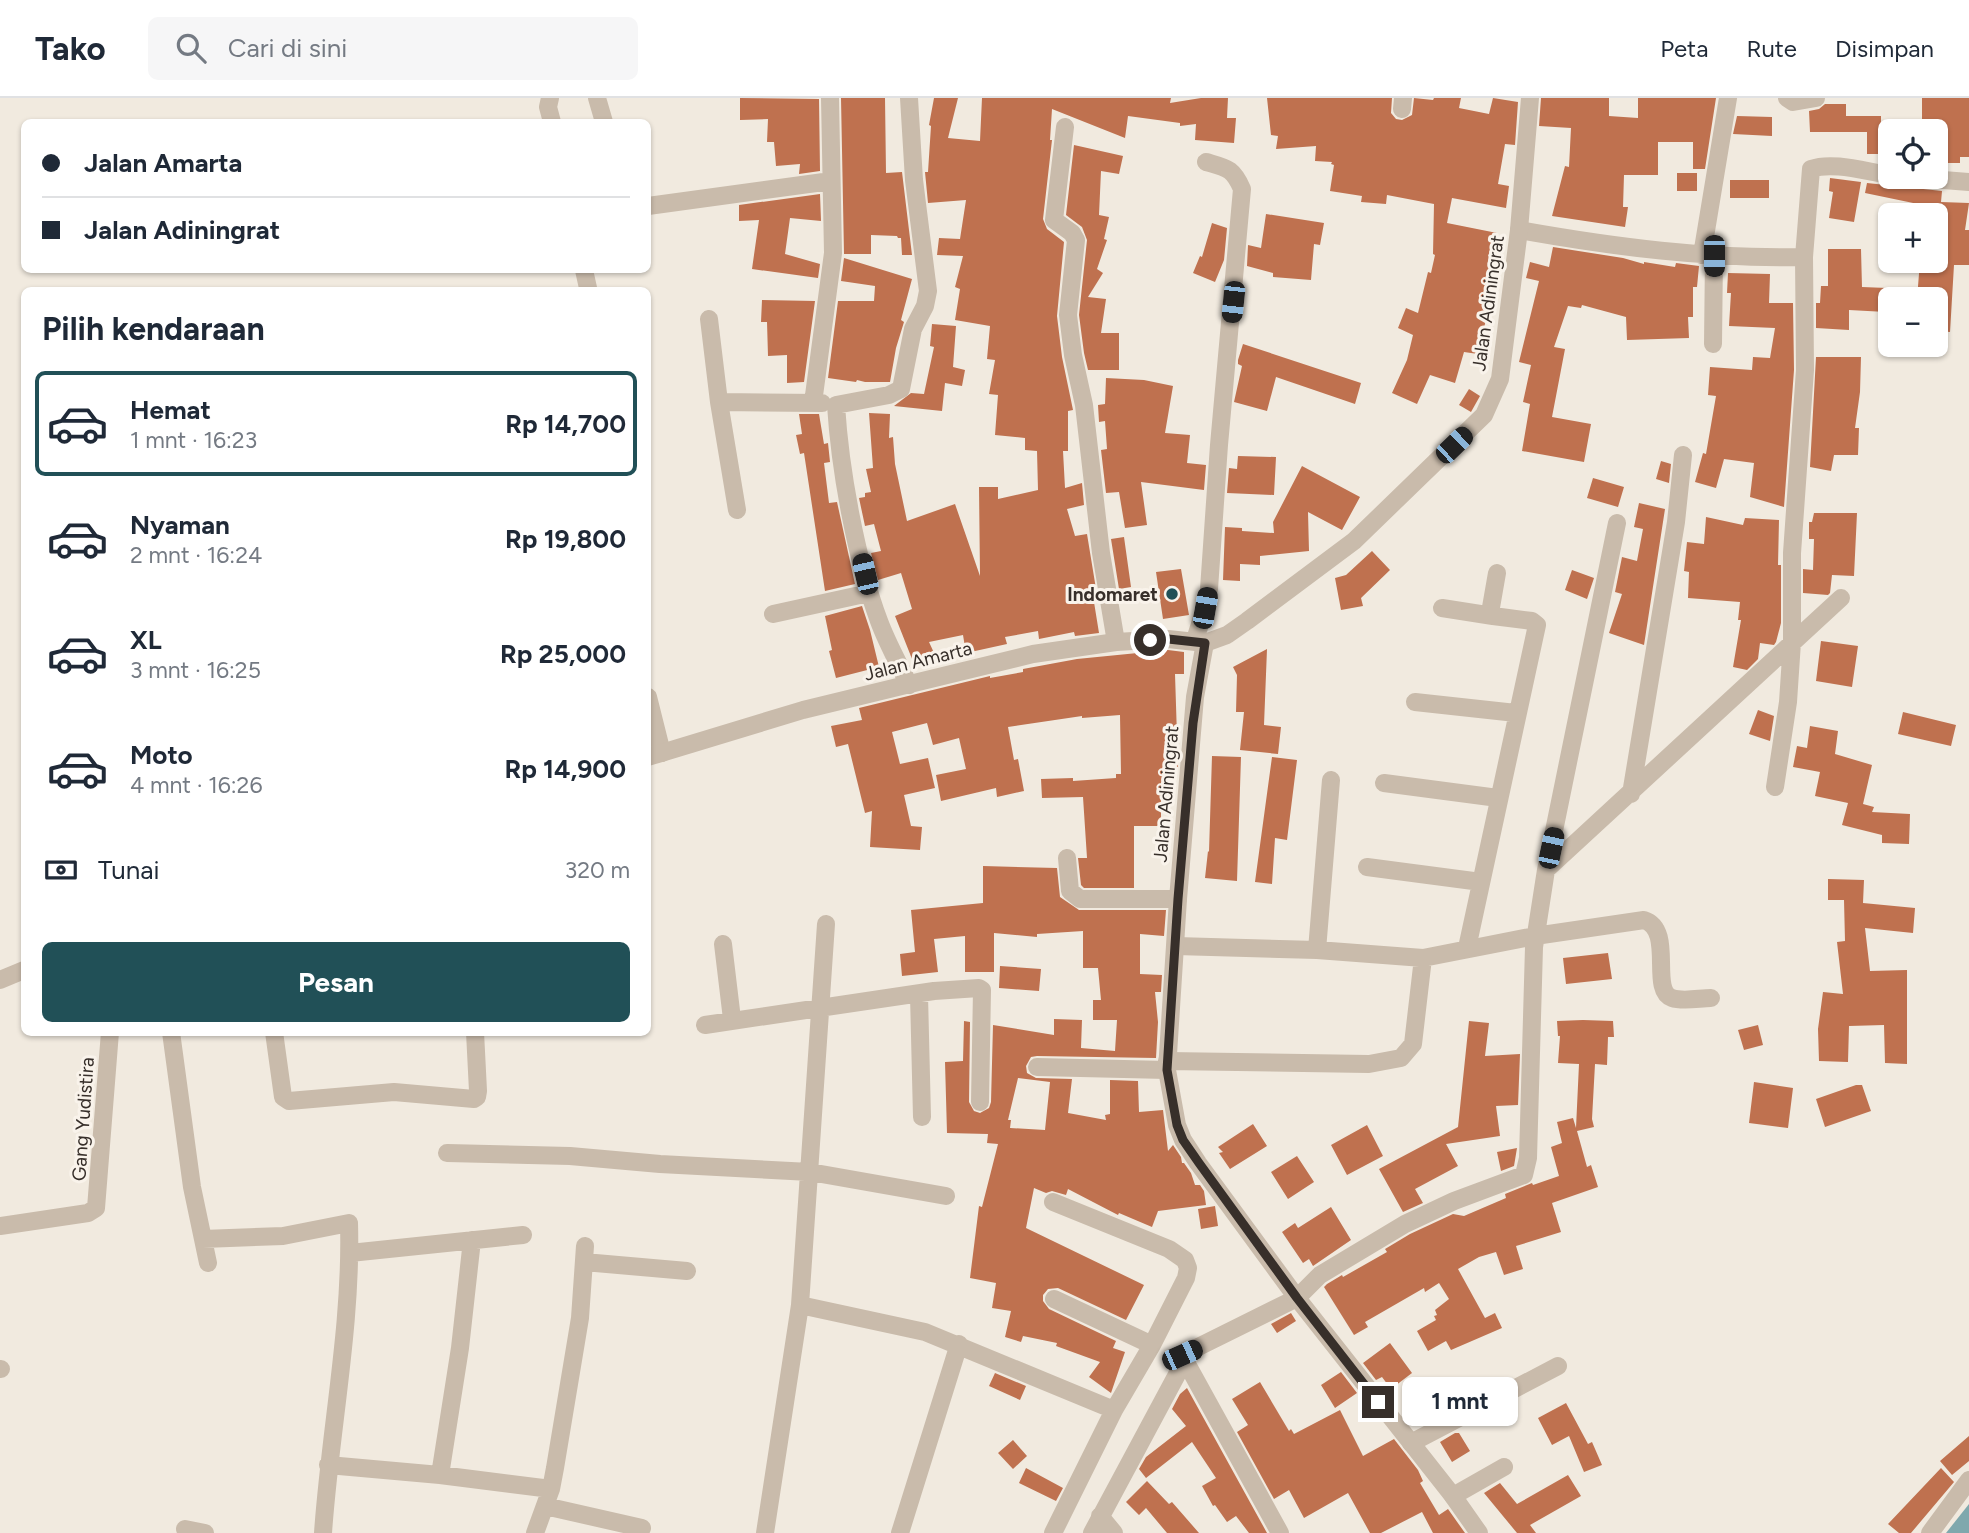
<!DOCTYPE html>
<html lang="id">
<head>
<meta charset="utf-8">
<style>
	:root { --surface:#fff; --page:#f6f6f7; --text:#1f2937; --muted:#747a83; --line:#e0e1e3; --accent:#215057 }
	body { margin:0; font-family:Figtree,sans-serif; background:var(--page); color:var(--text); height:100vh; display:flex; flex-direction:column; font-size:26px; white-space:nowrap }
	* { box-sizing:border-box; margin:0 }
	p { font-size:23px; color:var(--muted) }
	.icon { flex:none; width:38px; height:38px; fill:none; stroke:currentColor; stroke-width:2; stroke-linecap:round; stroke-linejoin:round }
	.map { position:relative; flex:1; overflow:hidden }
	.sheet { position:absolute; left:21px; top:189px; width:630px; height:749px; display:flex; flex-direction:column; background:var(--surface); border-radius:10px; box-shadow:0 2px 5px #0004 }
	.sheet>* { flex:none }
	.banner { position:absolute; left:21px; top:21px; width:630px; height:154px; border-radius:10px; box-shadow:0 2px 5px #0004; display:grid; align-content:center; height:154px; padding:0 21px; background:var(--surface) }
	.buttons { position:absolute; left:1878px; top:21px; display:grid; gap:14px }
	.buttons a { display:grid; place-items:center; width:70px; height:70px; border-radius:10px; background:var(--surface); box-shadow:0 2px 5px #0004; font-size:35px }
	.end { position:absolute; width:32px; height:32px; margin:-16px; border:9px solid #372f2a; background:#fff; box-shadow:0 0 0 4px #fff }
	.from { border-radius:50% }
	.bubble { position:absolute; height:49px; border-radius:10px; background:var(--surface); box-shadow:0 2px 5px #0004; font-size:23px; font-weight:700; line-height:49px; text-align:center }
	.car { position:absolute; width:21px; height:42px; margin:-21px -10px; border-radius:9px; box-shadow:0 0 5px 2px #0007; background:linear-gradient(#222 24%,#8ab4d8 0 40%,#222 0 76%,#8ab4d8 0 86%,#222 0) }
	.banner b { display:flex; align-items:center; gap:24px; height:66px; font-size:26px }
	.banner b+b { border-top:2px solid var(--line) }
	.banner i { width:18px; height:18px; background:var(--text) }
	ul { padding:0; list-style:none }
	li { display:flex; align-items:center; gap:21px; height:105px; margin:0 14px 10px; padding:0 7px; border:4px solid transparent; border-radius:10px }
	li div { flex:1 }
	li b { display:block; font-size:26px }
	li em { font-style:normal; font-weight:700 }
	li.selected { border-color:var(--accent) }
	li>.icon { width:63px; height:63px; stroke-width:1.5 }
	h2 { padding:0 21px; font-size:32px; line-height:84px }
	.pay { display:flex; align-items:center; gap:18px; height:77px; padding:0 21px; font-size:26px }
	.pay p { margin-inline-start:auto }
	.primary-button { display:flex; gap:14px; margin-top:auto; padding:14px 21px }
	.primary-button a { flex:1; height:80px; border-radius:10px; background:var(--accent); color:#fff; font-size:28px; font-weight:700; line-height:80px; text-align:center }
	header { display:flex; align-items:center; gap:42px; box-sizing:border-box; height:98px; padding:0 35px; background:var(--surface); border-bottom:2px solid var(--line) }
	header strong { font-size:33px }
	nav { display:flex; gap:38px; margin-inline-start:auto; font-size:24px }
	.search { width:490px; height:63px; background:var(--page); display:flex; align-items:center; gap:18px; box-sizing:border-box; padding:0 24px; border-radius:10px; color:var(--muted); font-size:26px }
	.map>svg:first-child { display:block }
</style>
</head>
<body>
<header>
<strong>Tako</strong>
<div class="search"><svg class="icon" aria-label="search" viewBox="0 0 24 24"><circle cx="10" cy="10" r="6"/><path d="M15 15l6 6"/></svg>Cari di sini</div>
<nav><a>Peta</a><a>Rute</a><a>Disimpan</a></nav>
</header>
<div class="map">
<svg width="1969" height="1435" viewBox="0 0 1969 1435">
	<rect width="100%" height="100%" fill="#f1eadf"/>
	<!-- water -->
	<path fill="#7fa8ad" d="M1969,1406V1435H1946Z"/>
	<!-- building -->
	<path fill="#bf714f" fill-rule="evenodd" d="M740,0L819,1L820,73L799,76L800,66L776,68L774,44H767L768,21L740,22Z
		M841,0H885L886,75L902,74L912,157H902L901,140H898L897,138L871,137V156H844Z
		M934,0H958L948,40L980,43L982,0H1171L1170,5L1201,0H1228L1227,20H1236L1234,45L1195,42L1196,26L1180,28V25L1128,18L1125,40L1052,11L1050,42H1052L1043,121L1047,131L1064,144L1057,218L1062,259L1073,312L1068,313V353H1063L1065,390L1082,385L1084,407L1067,411L1075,438L1087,436L1097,497L1093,498L1099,535L1075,538L1074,534L1039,541L1038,533L1005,539L1007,546L966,555L963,537L929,544L935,557L914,566L895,518L912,511L901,475L878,482L871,455L881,453L874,426L865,428L859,400L865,399V395L871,394L866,371L873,370L869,315L890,316L889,340L893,339L895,366L907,423L955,406L980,478L979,389H998V401L1038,392L1037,353L1025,352V340L995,337L998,297L989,296L995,262L987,261L990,228L955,222L960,191L955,189L963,158L937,157L939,140L960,141L966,102L928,105L925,74H928L931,28L929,27Z
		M1267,0H1392L1391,15L1396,21L1402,22L1412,17L1414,0L1433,2L1434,0H1461L1459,10L1489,16L1493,0L1518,4L1515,47L1505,46L1498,86L1509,88L1506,110L1452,100L1447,125L1497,135L1488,158L1500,163L1490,188L1497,189L1495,203H1489L1483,237L1488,238L1485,257L1464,254L1455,285L1430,277L1417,306L1392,295L1407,262L1413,237L1398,230L1406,210L1418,215L1428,174L1431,175L1435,157L1433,156L1434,106L1387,97L1386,106L1361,104L1362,98L1330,93L1334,67L1331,66L1332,64L1315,63L1316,48L1276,51L1278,38L1271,37Z
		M1541,0H1609V18L1638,20V0H1716L1705,71H1693V44H1658V77H1624L1623,109H1628L1625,129L1552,118L1565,68L1569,69L1571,30L1539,28Z
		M1922,0H1969V59H1960V65H1942V32H1922Z
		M1825,6H1846V18H1881V24H1890V50H1881V56H1867V34H1810L1809,13L1819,11Z
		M1737,18L1772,19V38L1733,36Z
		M1074,47L1123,58L1119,76L1101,73L1099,117L1109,119L1104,141L1107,142L1097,171L1103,175L1088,199L1106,201L1101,235H1119V272H1088L1084,255L1079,217L1087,142L1082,129L1066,117Z
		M1677,75H1697V93H1677Z
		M1830,80L1861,84L1854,124L1829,120L1833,94L1829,93Z
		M1730,82H1769V100H1730Z
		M1867,85L1942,93L1941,104L1969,105L1965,132H1969V167H1954L1950,234L1936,233V201H1917L1920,163H1936V150H1943L1944,139L1936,138V117H1917L1918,106L1865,95Z
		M820,96L821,123L790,120L785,156L820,166L818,180L752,171L759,122L739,123V107Z
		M1266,116L1324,125L1320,147L1314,146L1311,182L1273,179V175L1247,168L1248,147L1261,150Z
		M1212,125L1227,130L1224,162L1215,184L1193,175L1200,158L1202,159Z
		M1553,149L1623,160L1644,166V164L1675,169L1676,165L1699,168L1697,189H1693V219H1688L1689,240L1627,242L1626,219L1582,207L1581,210L1568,208L1554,249L1565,251L1552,319L1591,326L1584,364L1522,353L1530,306L1523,304L1531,267L1519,264L1539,183L1526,180L1530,164L1549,169Z
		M1828,151H1861L1862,189L1887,190L1886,214L1849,212V232L1816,230V205H1820L1821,188H1828Z
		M844,160L912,181L901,222L904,224L896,250L890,284H865L857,282L856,284L828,280L838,203H874L875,188L841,183Z
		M1728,175L1770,176L1769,205H1793L1794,272L1784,409L1750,399L1754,365L1724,361L1716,390L1695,384L1703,355L1706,356L1716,298L1708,297L1710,269L1752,272L1753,259L1770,260L1775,230L1729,228L1731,195H1727Z
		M762,202L815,203L804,284L787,285V257L768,258L767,224H761Z
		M932,226L956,228L953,269L965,272L962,288L945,285L942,313L894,308L911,295L924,296L934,249L930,248Z
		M1243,246L1361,285L1355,306L1276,279L1267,313L1234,304L1242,268L1238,266V262Z
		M1816,259H1861L1860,294L1855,330H1859L1858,357H1834L1831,373L1810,369Z
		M1106,280L1144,282L1173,288L1165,335L1190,337L1187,365L1206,367L1204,392L1141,384L1147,427L1125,430L1119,394L1106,395L1101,352L1107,351L1105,323L1099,324L1098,307L1105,306Z
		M1469,291L1480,298L1471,314L1459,307Z
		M799,316H819L824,346L828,345L830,364L824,365L829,405L837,404L855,486L825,493L804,355L800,356L796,337L802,336Z
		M1238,358L1276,359L1274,397L1227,395L1229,370L1237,371Z
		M1661,363L1671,366L1669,385L1656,381Z
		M1302,368L1360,399L1342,432L1308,414L1309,453L1260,458V467L1240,466V483L1223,482L1225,429L1242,430V433L1274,435L1273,424Z
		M1593,380L1624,389L1618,409L1587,400Z
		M1639,405L1665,411L1644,547L1609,535L1622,496L1615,494L1622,459L1637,463L1643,431L1634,429Z
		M1814,415H1857L1854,478L1832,477L1830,495L1828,497L1803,495V471L1813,472L1814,441H1809V424H1812Z
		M1706,419L1743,427L1745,420L1779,422L1778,467H1781V525L1776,544L1774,547L1760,545L1758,561L1747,572L1733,569L1741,522H1738L1740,504L1688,500L1689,474L1684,473L1687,444L1704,446Z
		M1124,439L1131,489L1119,491L1111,441Z
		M1372,453L1390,472L1361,500L1363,508L1341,512L1335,480L1346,477Z
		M1181,471L1189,517L1163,521L1156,474Z
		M1572,472L1594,480L1587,501L1565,492Z
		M862,508L870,532L879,569L836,580L829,553L832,552L825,518Z
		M1821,543L1858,548L1852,589L1816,583Z
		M1267,551L1264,627L1281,629L1278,656L1240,652L1244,614H1236L1237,577L1233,569Z
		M1168,552L1184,554V576H1175L1178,669H1169V700H1161V728H1134V790H1084L1081,787L1078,760H1087L1083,699L1042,700L1041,681L1073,680V683L1116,680V676H1121L1120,617L1082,620V618L1008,629L1014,662L1018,661L1024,693L997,699L996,690L941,703L936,677L966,671L959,640L933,647L927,625L892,634L900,666L928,660L935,690L904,697L911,728L922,729L920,752L870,749L872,713L865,715L848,646L836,649L831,628L862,622L859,610L990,578V580L1023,574V571L1077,561Z
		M1758,612L1774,618L1770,643L1749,636Z
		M1903,614L1956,627L1951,648L1898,636Z
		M1810,628L1838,633L1835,656L1872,667L1863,706L1874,709L1872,714L1910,716L1909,746L1882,745V737L1842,727L1848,705L1815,698L1820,674L1793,669L1797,648L1807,650Z
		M1212,658L1241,659L1237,783L1205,780L1208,753L1209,754Z
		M1272,659L1297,662L1287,742L1275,740L1272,786L1255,784Z
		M983,768L1057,770L1060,799L1079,812H1166L1164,838L1140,836V876L1162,877L1161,894H1155L1158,924L1156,960L1037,958L1031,959L1026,968L1027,975L1036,980L1072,981L1068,1015L1106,1022L1105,1017L1110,1016V982L1138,983L1139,1014L1163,1012L1168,1053L1173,1047L1181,1059L1182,1065H1184L1191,1075L1195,1087H1200L1204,1093L1206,1107L1158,1113L1152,1129L1119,1115L1118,1117L1068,1091L1066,1097L1052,1093L1046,1095L1034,1090L1026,1130L1144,1187L1126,1222L1058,1190L1048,1191L1043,1197V1203L1049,1211L1116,1243L1113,1250L1125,1254L1111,1295L1089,1279L1100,1264L1056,1248L1057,1245L1023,1238L1021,1244L1005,1239L1011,1213L992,1210L996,1185L970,1180L979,1108L982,1109L998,1046L987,1045L988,1036L947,1035L945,964L963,963L964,923L970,924L969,1004L974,1013L980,1015L989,1010L991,1004L993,927L1054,937V921L1082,922L1081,950L1115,953L1117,922H1093V902H1101L1098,870H1083V833L1037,836V839L994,835V874H965V838L934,841L938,874L902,878L900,856L915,854L911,812L983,805ZM1018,980L1050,984L1045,1032L1010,1030L1011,1022H1008Z
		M1828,781L1864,782L1863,805L1915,810L1913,835L1865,830L1870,873L1907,872V966L1885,965L1884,927L1849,928L1848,964L1819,963L1818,931L1823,894L1843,896L1837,844L1845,843L1844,802H1828Z
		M1608,855L1612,881L1566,886L1563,860Z
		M1000,868L1041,871L1039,893L999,890Z
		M1583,922L1613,923L1614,939H1608L1607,967L1595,966L1592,1021L1594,1029L1577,1033L1587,1069L1591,1067L1598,1089L1552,1105L1561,1134L1516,1148L1523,1171L1504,1177L1496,1154L1479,1159L1458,1171L1485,1220L1495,1215L1502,1230L1451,1252L1446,1243L1428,1253L1417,1233L1436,1222L1434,1218L1437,1217L1435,1212L1449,1201L1439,1185L1425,1194L1424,1190L1365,1224L1368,1229L1354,1237L1324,1189L1327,1186L1342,1177L1343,1179L1387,1154L1385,1151L1410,1136L1453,1116L1464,1118L1506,1100L1505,1096L1532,1085L1533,1087L1559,1078L1551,1049L1562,1045L1557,1024L1573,1020L1576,1030L1579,966L1558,965L1560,938H1558L1557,923Z
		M1469,923L1489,925L1485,958L1520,956L1518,1007L1496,1008L1500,1038L1446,1046L1458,1068L1415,1091L1423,1105L1403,1114L1379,1071L1458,1029Z
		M1758,927L1763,947L1744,952L1738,932Z
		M1754,984L1793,990L1788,1030L1749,1025Z
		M1856,987H1862L1871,1013L1825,1029L1816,1001Z
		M1253,1026L1267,1048L1230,1071L1219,1055L1223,1054L1218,1049Z
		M1367,1027L1383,1058L1347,1077L1331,1047Z
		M1517,1050L1514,1068L1501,1073L1497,1054Z
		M1297,1058L1314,1084L1288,1101L1271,1074Z
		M1215,1108L1218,1128L1201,1131L1198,1111Z
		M1331,1109L1351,1142L1313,1168L1309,1161L1303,1165L1282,1134L1295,1125L1298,1130Z
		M1291,1215L1296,1223L1277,1235L1271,1226Z
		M1390,1245L1412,1275L1391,1291L1382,1279L1376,1282L1363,1265Z
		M1341,1274L1357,1295L1335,1310L1321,1287Z
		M995,1275L1026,1288L1020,1302L989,1288Z
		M1260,1284L1289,1333L1291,1331L1294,1336L1340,1312L1363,1358L1394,1341L1418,1372L1423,1383L1420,1385L1439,1417L1448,1411L1465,1435H1433L1422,1414L1381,1435H1370L1348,1395L1304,1420L1289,1392L1274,1401L1237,1334L1248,1327L1232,1301Z
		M1187,1290L1267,1435H1249L1236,1418L1227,1424L1215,1407L1213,1408L1202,1388L1216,1380L1192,1344L1146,1380L1139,1371L1146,1359L1186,1328L1172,1311L1180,1296Z
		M1566,1305L1588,1346L1592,1344L1602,1367L1584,1374L1569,1338L1552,1347L1538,1320Z
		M1455,1335H1459L1470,1353L1452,1364L1440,1344Z
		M1969,1338V1363L1952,1377L1940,1363Z
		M1013,1342L1027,1358L1013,1371L998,1355Z
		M1026,1370L1063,1390L1056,1403L1019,1385Z
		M1941,1370L1954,1384L1911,1435H1899L1888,1426Z
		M1568,1377L1581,1398L1530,1427L1536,1435H1517L1484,1395L1500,1385L1517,1406Z
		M1147,1383L1169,1406L1172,1404L1199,1435H1167L1146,1410L1139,1417L1126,1404Z"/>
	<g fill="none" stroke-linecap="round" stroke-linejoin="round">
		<!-- minor -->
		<path stroke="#c9bbab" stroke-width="18" d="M550,0L548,9L552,24
			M597,0L604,24
			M909,0L914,82L928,193L925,208L913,231L901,291L889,297L836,307C840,372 856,461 879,523C887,545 899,566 909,587
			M1787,0L1793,4L1816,0
			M1402,11L1403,0
			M1065,29L1054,122L1072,135L1076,142L1068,217L1073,257L1084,307L1101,455L1116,544
			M1905,79L1969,84
			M648,108L831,83
			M1519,132C1614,149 1708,161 1804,159L1811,71C1833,63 1867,74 1890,77
			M1702,157L1728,0
			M584,172L588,190
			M709,221L719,304L737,412
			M1713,246L1714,158
			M719,304L822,305
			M813,305L833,155L830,0
			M1442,510L1493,518
			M773,516L869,495
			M1195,542L1205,510L1209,491L1219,347L1242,91C1233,70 1227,70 1206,64
			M648,599L662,655
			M1415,604L1516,615
			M1384,685L1498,700
			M1775,689L1788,604L1792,544V455L1805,272L1804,159
			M1631,696L1676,424L1683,357
			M1067,760L1070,793L1080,801H1178
			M1367,769L1481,784
			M1546,772L1617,425
			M723,846L732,921
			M1176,848L1317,852L1423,860L1535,838L1644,822C1675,832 1649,892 1672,900C1683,904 1700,900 1711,900
			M1467,850L1537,527L1532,523L1493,518L1490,515L1497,475
			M1317,852L1331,682
			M919,897L922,1019
			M705,927L934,893L979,890L982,892L980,1004
			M171,934L192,1089L208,1165
			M274,934L283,999L289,1003L394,994L474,1001L477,999L478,993L475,934
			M1167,963L1369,966L1401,960L1413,946L1423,860
			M1037,969L1167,972
			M447,1055L570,1058L660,1066L810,1074L946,1098
			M0,1128L88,1115L96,1110L110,934
			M203,1141L283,1138L349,1125C352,1228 330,1332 323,1435
			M350,1155L523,1137
			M584,1164L687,1173
			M1054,1201L1152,1247
			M800,1207L925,1234L1114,1312
			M1182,1257L1297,1200L1320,1177L1405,1126L1454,1103L1524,1077L1528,1060L1534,849L1546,772L1841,500
			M1182,1257L1280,1435
			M0,1271H1
			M1411,1345L1558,1268
			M328,1367L440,1377L551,1391
			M440,1377L460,1250L472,1142
			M1453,1398L1504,1369
			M545,1408L642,1430
			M1100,1418L1114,1435
			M185,1431L205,1435
			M535,1435L551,1391L555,1370L580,1220L585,1148
			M765,1435L800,1207L826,826
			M900,1435L959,1246
			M1053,1435L1114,1312L1152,1247L1186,1180L1188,1170L1185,1162L1169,1151L1053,1104
			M1092,1435L1181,1269L1182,1257"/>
		<!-- tertiary -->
		<path stroke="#c9bbab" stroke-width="18" d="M1205,545L1195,599L1178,801L1167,972L1177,1027L1183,1042L1198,1065L1297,1200L1453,1398L1479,1435
			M648,659L803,612L1033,556L1116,544L1168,541L1205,545L1227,537L1247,523L1354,443L1484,317L1500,281L1519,132L1530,0
			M0,882L24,872
			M1930,1435L1969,1382"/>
	</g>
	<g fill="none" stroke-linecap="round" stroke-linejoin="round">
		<!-- route -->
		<path stroke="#372f2a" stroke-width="9" d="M1150,542L1168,541L1205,545L1193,625L1178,801L1167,972L1177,1027L1183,1042L1199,1065L1297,1200L1378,1304"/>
	</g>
	<!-- markers -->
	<circle fill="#215057" stroke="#f9f3eb" stroke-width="2.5" cx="1172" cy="496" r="7"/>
	<g text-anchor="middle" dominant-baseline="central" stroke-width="6" stroke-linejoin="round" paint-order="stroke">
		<!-- street labels -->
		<g font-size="19" fill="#372f2a" stroke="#f9f3eb">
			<text transform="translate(1488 205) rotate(-82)">Jalan Adiningrat</text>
			<text transform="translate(918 563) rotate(-14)">Jalan Amarta</text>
			<text transform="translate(1166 696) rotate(-85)">Jalan Adiningrat</text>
			<text transform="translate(83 1021) rotate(-86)">Gang Yudistira</text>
		</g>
		<!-- poi labels -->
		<g font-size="19" font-weight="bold" fill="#372f2a" stroke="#f9f3eb" text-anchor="end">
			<text x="1158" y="496">Indomaret</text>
		</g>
	</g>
</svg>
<div class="buttons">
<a><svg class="icon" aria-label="locate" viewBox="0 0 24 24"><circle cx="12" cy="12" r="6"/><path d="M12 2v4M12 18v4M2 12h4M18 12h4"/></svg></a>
<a>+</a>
<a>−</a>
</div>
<i class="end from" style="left:1150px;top:542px"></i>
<i class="end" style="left:1378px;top:1304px"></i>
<div class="bubble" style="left:1402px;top:1279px;width:116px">1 mnt</div>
<i class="car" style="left:1714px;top:158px;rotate:180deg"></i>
<i class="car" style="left:1233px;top:204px;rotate:186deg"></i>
<i class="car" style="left:1454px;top:347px;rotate:46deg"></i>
<i class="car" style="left:865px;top:476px;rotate:347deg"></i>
<i class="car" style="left:1205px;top:510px;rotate:10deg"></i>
<i class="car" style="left:1551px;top:750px;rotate:12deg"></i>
<i class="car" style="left:1182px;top:1257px;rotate:66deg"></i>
<div class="banner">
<b><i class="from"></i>Jalan Amarta</b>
<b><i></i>Jalan Adiningrat</b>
</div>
<section class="sheet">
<h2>Pilih kendaraan</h2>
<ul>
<li class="selected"><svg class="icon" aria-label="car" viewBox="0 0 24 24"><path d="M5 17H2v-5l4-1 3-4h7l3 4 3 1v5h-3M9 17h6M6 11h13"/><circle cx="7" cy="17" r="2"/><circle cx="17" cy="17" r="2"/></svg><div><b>Hemat</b><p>1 mnt · 16:23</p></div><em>Rp 14,700</em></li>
<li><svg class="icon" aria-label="car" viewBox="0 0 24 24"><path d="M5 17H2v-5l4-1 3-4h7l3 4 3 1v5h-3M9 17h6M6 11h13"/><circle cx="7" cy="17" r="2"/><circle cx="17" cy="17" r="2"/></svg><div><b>Nyaman</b><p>2 mnt · 16:24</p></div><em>Rp 19,800</em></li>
<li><svg class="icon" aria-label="car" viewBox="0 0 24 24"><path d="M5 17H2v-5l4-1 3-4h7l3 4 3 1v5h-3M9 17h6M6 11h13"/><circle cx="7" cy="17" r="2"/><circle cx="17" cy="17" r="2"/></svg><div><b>XL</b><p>3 mnt · 16:25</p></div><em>Rp 25,000</em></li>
<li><svg class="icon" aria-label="car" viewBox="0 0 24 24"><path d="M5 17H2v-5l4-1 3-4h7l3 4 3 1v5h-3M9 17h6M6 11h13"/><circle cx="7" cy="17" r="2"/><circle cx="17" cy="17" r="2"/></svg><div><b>Moto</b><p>4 mnt · 16:26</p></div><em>Rp 14,900</em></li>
</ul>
<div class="pay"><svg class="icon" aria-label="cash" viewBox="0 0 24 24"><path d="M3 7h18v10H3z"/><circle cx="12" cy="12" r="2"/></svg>Tunai<p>320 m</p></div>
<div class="primary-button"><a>Pesan</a></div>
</section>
</div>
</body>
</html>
